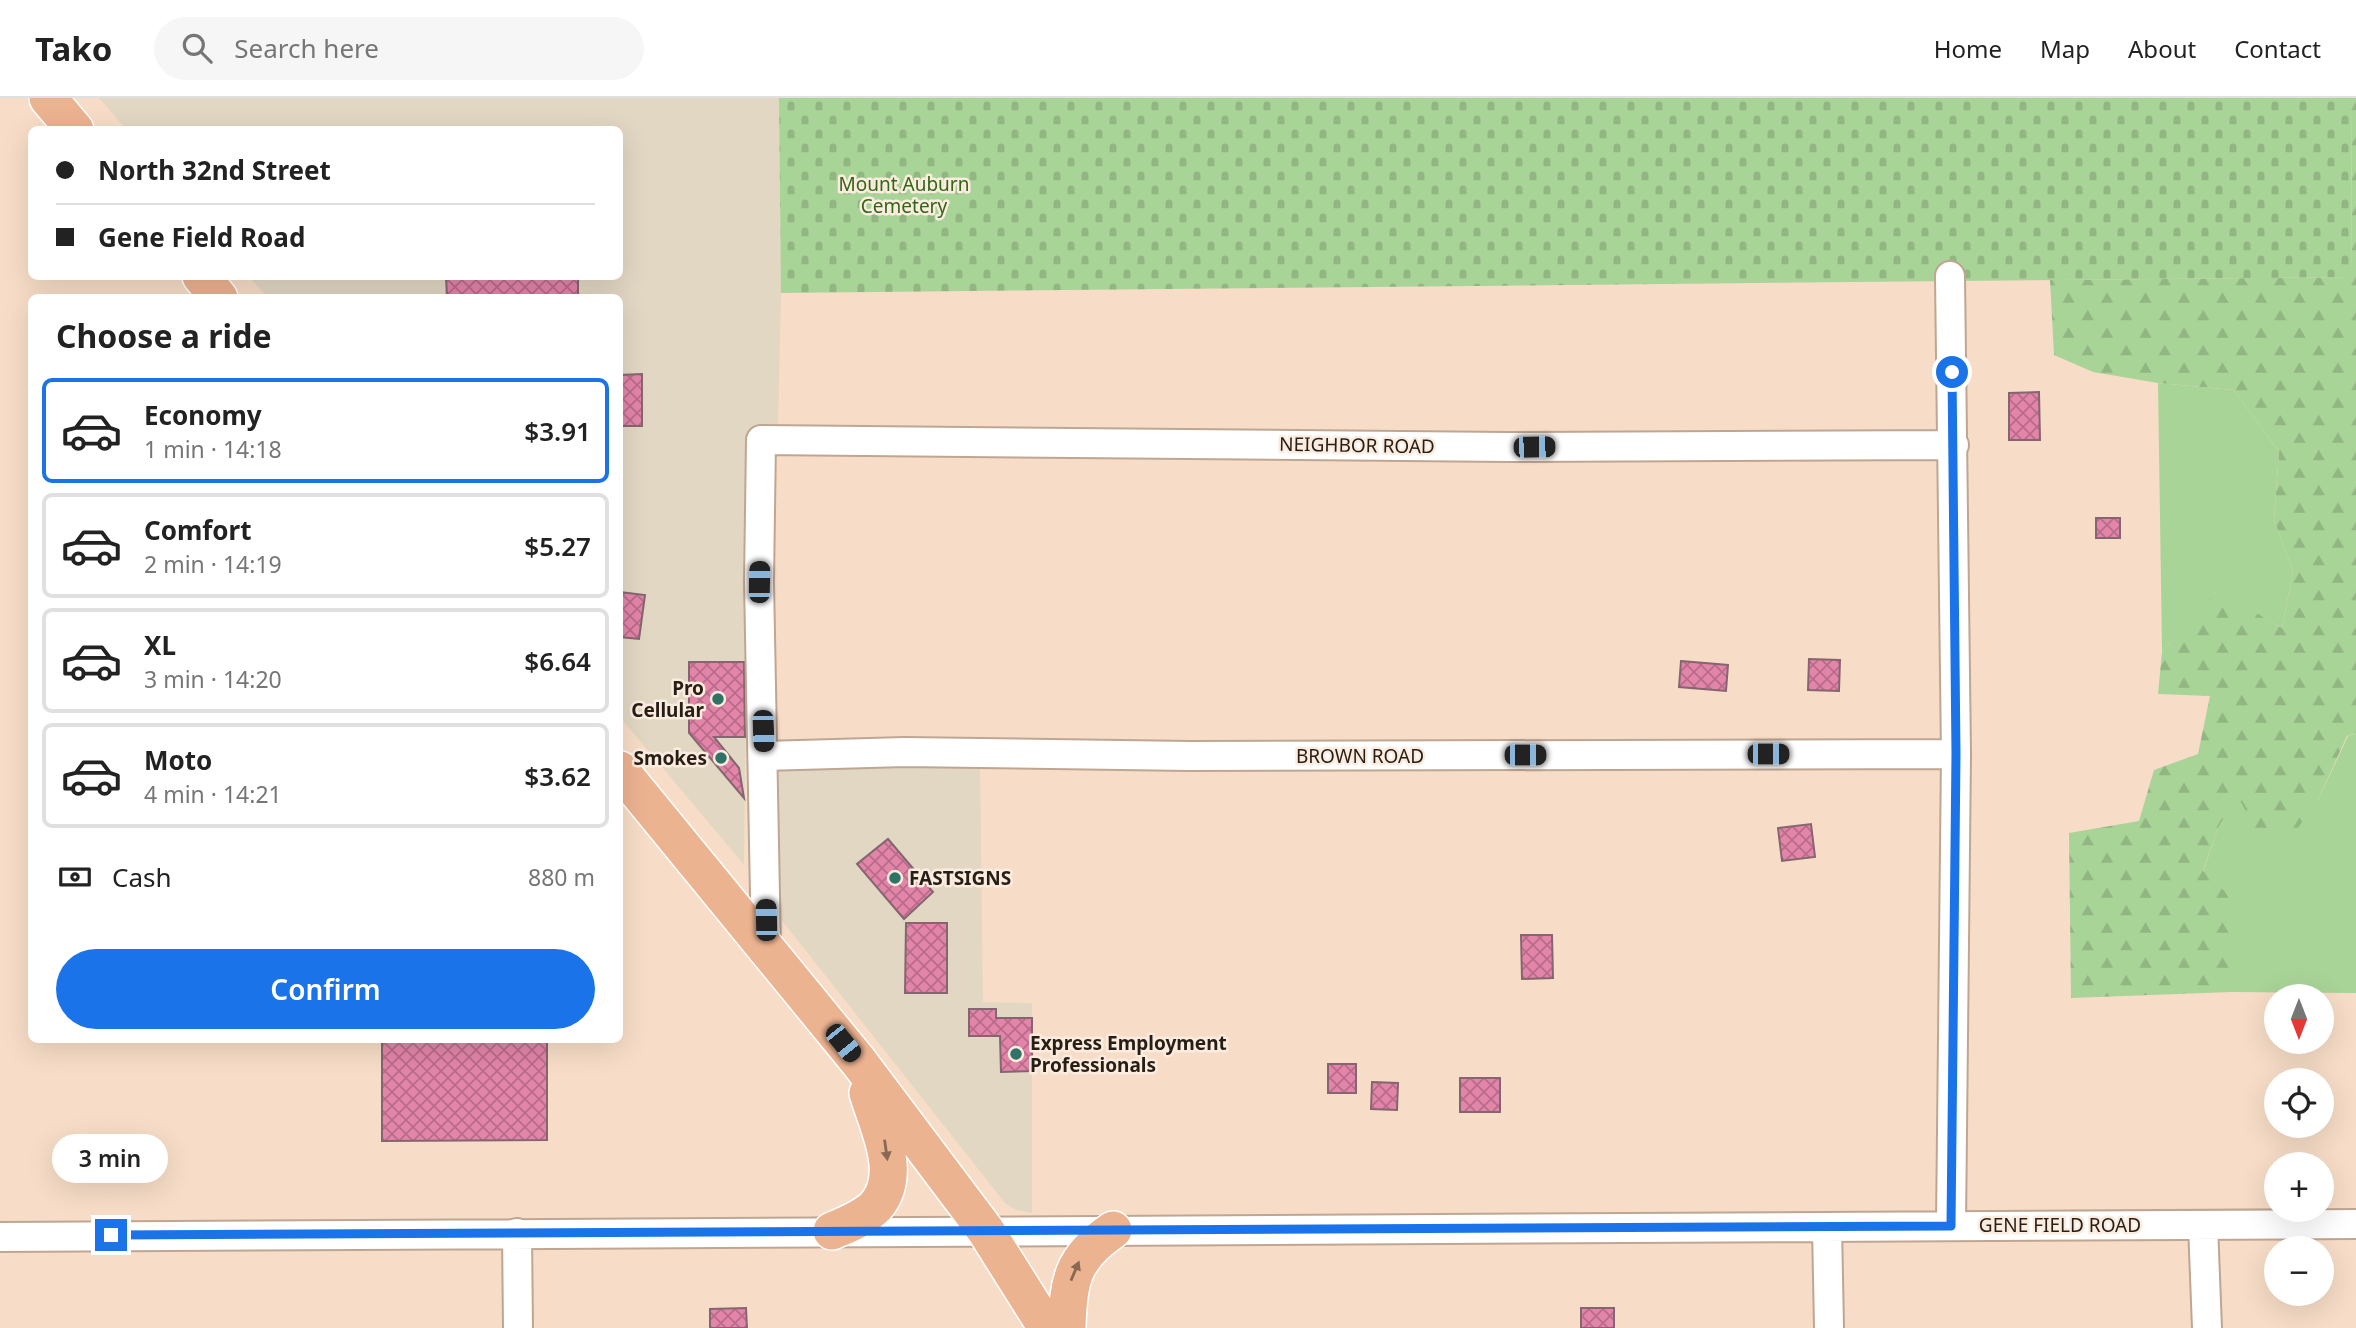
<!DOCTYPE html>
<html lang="en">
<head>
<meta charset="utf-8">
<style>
	:root { --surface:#fff; --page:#f6f6f6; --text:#222; --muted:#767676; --line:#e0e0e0; --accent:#1a73e8 }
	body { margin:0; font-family:"Noto Sans",sans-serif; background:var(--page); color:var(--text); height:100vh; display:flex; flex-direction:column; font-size:26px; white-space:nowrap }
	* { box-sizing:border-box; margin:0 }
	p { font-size:23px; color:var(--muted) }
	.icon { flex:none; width:38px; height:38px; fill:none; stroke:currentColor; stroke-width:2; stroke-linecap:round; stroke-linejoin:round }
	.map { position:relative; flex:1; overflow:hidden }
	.sheet { position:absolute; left:28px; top:196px; width:595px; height:749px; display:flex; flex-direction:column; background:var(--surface); border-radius:10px; box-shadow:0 7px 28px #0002 }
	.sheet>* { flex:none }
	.hud { position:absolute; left:28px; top:28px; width:595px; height:154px; border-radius:10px; box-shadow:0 7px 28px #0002; display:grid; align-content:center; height:154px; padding:0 28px; background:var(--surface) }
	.needle { width:46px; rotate:180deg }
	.tools { position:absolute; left:2264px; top:886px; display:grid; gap:14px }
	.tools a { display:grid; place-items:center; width:70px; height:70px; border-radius:50%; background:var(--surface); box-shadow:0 7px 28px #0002; font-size:35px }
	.end { position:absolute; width:32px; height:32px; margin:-16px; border:9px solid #1a73e8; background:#fff; box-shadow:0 0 0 4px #fff }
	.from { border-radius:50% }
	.bubble { position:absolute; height:49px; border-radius:24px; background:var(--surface); box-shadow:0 7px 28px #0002; font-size:23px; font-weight:600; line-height:49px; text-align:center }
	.car { position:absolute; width:21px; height:42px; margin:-21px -10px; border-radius:9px; box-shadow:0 0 5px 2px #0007; background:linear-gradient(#222 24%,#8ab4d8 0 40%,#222 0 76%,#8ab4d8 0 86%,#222 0) }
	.hud b { display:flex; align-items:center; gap:24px; height:66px; font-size:26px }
	.hud b+b { border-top:2px solid var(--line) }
	.hud i { width:18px; height:18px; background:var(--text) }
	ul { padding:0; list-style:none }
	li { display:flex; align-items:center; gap:21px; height:105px; margin:0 14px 10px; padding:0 14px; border:4px solid var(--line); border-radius:10px }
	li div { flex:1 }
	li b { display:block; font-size:26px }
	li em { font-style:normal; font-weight:600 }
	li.current { border-color:var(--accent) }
	li>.icon { width:63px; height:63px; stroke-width:1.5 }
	h2 { padding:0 28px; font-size:32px; line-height:84px }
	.pay { display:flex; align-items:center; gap:18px; height:77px; padding:0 28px; font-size:26px }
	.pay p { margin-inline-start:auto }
	.cta { display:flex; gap:14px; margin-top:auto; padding:14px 28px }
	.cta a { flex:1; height:80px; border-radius:42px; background:var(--accent); color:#fff; font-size:28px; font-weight:600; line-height:80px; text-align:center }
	header { display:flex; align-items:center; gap:42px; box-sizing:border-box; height:98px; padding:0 35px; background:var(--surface); border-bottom:2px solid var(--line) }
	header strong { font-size:33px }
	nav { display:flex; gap:38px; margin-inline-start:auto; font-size:24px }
	.search { width:490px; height:63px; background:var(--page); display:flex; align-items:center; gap:18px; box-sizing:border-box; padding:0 24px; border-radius:38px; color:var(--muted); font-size:26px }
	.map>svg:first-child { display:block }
</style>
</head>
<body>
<header>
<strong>Tako</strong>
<div class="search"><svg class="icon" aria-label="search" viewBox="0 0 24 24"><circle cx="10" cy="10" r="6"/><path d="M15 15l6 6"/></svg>Search here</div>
<nav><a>Home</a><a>Map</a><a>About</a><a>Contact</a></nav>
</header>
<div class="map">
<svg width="2356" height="1230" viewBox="0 0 2356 1230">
	<defs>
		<pattern id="forest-firs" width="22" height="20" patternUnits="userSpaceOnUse" patternTransform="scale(1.75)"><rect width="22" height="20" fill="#a9d498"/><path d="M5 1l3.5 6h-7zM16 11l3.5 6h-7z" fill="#91b682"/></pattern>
		<pattern id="cemetery-stones" width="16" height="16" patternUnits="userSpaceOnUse" patternTransform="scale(1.75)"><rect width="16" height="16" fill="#a9d498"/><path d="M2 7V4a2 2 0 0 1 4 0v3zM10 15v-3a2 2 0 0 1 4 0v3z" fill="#91b682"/></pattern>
		<pattern id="building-cross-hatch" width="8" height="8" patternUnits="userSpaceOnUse" patternTransform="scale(1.75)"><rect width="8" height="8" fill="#e385a9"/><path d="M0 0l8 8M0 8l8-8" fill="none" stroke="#b86c89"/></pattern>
	</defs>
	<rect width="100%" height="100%" fill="#f7ddc7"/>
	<!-- commercial -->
	<path fill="#e2d7c3" d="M99,0H779L781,195L778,326L749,359L744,767L620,619V200L267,199L249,179L620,178V32L126,31Z
		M796,667H980L983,904L1032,905V1115L1016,1112L1005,1105L780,820L772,802L773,685L779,672Z"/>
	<!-- grass -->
	<path fill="#a9d498" d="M2158,285L2234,292L2279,354L2274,422L2293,473L2282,530L2217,493L2162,554Z
		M2356,635V895L2231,894V799L2203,774L2218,730L2236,697L2317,704L2348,638Z"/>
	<!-- forest -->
	<path fill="url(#forest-firs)" d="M2351,0H2356V635L2347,638L2317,704L2294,735L2255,730L2237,697L2218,730L2203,773L2231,799V894L2071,900L2069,735L2139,723L2154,672L2198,656L2210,598L2158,596L2162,554L2217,492L2282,530L2293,473L2274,422L2279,354L2234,292L2158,285L2093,274L2054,257L2050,182L2352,179Z"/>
	<!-- cemetery -->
	<path fill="url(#cemetery-stones)" d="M779,0H2351L2352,179L781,195Z"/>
	<!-- building -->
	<path fill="url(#building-cross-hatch)" stroke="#846670" stroke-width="2" d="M446,178H578V200H447Z
		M642,276V328H620V277Z
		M2039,294L2040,342H2009V295Z
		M2096,420H2120V440H2096Z
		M620,494L645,497L639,541L620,539Z
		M1809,561L1840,562L1839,593L1808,592Z
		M1681,563L1728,567L1726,593L1679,589Z
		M689,564H744L745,639H714L739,670L744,700L689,635Z
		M1811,726L1815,759L1782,763L1778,730Z
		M888,741L933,794L904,821L857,766Z
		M906,825H947V895H905Z
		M1521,837H1552L1553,880L1522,881Z
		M969,911H996V920H1032V973L1001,974L1000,938H969Z
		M382,942H547V1042L382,1043Z
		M1328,966H1356V995H1328Z
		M1460,980H1500V1014H1460Z
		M1372,984L1398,985L1397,1012L1371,1011Z
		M746,1210L747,1230H710V1211Z
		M1581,1210H1614V1230H1581Z"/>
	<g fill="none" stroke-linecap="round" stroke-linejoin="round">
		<defs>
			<path id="minor" d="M1950,178L1956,656L1951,1128
				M764,658L905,654L1190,658L1956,656
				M766,850L759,484L761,342L1508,349L1954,347
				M2203,1127L2207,1230
				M1827,1129L1829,1230
				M517,1135L518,1230
				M0,1139L2356,1126"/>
			<path id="major" d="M48,0L75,32
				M201,178L219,200
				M620,672L859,964L986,1133L1047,1230
				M832,1133C846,1127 864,1120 875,1109C904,1077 878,1029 868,995
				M1067,1230C1068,1183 1072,1160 1113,1132"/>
		</defs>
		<!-- minor casing -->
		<use href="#minor" stroke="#bfa692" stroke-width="32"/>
		<!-- major casing -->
		<use href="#major" stroke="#fff" stroke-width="40"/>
		<!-- minor -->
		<use href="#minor" stroke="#fff" stroke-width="28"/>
		<!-- major -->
		<use href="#major" stroke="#ecb391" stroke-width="37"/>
	</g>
	<!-- one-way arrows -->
	<defs><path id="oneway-solid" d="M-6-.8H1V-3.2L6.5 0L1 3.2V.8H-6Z" transform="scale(1.75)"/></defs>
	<g fill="#8a6854">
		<use href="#oneway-solid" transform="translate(886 1052) rotate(82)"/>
		<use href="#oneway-solid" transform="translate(1075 1173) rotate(-67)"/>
	</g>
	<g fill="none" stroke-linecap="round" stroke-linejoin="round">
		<!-- route -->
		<path stroke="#1a73e8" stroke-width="9" d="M111,1137L1951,1128L1956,656L1952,274"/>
	</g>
	<!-- markers -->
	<g fill="#307366" stroke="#fcecdf" stroke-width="2.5">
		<circle cx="718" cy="601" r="7"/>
		<circle cx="721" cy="660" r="7"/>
		<circle cx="895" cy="780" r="7"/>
		<circle cx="1016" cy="956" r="7"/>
	</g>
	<g text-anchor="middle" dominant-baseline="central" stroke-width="5" stroke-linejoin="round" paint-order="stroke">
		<!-- park labels -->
		<g font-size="19" fill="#326617" stroke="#fcecdf">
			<text x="904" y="86">Mount Auburn<tspan x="904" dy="22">Cemetery</tspan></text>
		</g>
		<!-- street labels -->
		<g font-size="19" fill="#271e16" stroke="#fcecdf">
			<text transform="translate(1357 347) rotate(1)">NEIGHBOR ROAD</text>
			<text x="1360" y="658">BROWN ROAD</text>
			<text x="2060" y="1127">GENE FIELD ROAD</text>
		</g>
		<!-- poi labels -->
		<g font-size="19" font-weight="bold" fill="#271e16" stroke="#fcecdf" text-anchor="end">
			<text x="704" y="590">Pro<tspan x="704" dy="22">Cellular</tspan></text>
			<text x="707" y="660">Smokes</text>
			<text x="909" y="780" text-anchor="start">FASTSIGNS</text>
			<text x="1030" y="945" text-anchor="start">Express Employment<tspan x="1030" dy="22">Professionals</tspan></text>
		</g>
	</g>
</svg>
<div class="tools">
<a><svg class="needle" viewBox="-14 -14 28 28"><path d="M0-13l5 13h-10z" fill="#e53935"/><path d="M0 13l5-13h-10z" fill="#767676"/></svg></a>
<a><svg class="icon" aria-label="locate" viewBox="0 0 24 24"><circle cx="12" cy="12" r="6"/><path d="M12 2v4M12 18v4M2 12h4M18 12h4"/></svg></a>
<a>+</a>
<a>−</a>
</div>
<i class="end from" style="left:1952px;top:274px"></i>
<i class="end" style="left:111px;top:1137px"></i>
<div class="bubble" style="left:52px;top:1036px;width:116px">3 min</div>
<i class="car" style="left:1534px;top:349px;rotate:89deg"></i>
<i class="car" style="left:759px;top:484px;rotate:1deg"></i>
<i class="car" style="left:763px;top:633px;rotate:178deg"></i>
<i class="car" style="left:1768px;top:656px;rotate:90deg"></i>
<i class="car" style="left:1525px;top:657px;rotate:90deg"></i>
<i class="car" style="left:766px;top:822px;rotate:359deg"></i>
<i class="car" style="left:843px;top:945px;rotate:141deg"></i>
<div class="hud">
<b><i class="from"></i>North 32nd Street</b>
<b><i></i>Gene Field Road</b>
</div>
<section class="sheet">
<h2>Choose a ride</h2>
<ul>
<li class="current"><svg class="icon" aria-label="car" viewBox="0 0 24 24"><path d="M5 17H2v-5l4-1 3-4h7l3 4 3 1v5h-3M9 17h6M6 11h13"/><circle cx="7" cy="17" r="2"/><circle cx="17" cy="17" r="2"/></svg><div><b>Economy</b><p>1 min · 14:18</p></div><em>$3.91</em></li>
<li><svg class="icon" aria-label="car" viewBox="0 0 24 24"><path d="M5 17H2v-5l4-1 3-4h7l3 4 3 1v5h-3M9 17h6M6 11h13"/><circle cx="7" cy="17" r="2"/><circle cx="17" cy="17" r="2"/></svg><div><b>Comfort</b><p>2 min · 14:19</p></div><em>$5.27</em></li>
<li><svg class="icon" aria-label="car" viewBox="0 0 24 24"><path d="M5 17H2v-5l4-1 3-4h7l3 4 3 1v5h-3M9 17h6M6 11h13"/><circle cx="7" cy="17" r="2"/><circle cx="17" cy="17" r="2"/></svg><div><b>XL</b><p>3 min · 14:20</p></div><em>$6.64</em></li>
<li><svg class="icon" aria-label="car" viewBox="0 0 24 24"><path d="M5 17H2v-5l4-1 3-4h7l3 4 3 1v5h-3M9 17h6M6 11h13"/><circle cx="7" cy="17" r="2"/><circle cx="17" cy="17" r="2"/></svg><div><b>Moto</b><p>4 min · 14:21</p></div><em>$3.62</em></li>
</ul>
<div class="pay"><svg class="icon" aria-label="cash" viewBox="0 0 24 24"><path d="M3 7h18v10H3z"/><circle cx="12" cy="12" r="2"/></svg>Cash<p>880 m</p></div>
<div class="cta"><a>Confirm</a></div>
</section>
</div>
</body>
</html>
